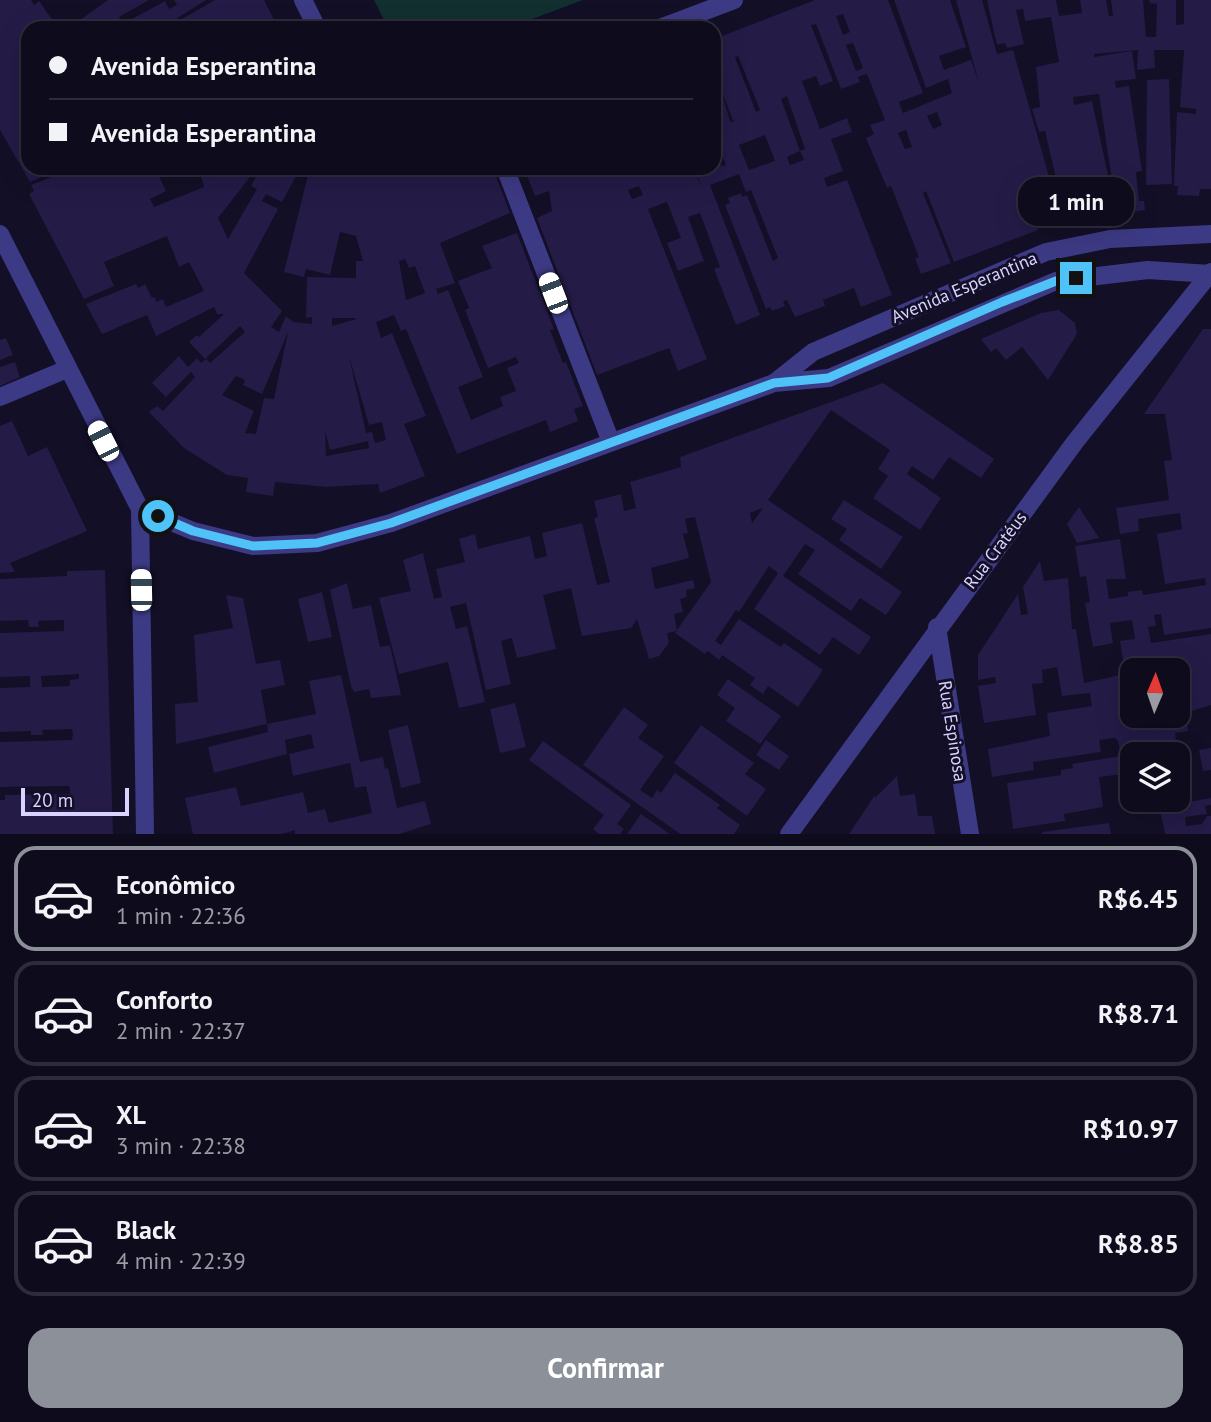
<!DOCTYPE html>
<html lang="pt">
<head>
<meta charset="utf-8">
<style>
	:root { --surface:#0e0b1c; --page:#1c1929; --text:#f1f3f6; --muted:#9b9ba3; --line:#2e2b3b; --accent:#8c9099 }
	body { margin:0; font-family:"PT Sans",sans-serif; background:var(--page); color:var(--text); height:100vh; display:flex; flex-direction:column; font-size:26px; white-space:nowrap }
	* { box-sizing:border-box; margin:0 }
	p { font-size:23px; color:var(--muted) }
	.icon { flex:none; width:38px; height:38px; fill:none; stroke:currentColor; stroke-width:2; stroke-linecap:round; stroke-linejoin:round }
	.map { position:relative; height:834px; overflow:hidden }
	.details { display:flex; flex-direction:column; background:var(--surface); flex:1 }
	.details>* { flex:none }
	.hud { position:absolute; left:21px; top:21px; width:700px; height:154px; border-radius:21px; box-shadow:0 7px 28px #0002,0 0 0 2px var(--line); display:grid; align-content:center; height:154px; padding:0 28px; background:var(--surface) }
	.needle { width:46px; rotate:2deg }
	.fabs { position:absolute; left:1120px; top:658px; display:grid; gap:14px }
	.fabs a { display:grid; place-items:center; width:70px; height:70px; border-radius:14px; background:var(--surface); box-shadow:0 7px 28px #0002,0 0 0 2px var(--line); font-size:35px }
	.scale { position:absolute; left:21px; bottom:18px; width:108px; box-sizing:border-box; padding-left:7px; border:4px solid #d9d4ff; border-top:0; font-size:19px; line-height:24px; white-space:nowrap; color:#d9d4ff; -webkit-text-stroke:5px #130f26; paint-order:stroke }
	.end { position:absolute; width:32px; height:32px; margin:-16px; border:9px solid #4fc3f7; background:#111; box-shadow:0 0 0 4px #111 }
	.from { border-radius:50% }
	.bubble { position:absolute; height:49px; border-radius:21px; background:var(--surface); box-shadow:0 7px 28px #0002,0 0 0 2px var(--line); font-size:23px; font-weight:700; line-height:49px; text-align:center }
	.car { position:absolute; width:21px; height:42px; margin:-21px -10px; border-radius:9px; box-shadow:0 0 5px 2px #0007; background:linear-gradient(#fff 24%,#345 0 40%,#fff 0 76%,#345 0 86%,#fff 0) }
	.hud b { display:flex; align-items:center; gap:24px; height:66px; font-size:26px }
	.hud b+b { border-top:2px solid var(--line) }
	.hud i { width:18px; height:18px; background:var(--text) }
	ul { padding:12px 0 0; list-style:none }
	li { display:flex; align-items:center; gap:21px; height:105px; margin:0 14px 10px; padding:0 14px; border:4px solid var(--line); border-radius:21px }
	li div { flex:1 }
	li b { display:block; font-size:26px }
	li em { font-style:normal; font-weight:700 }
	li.on { border-color:var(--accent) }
	li>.icon { width:63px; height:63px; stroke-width:1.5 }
	.cta { display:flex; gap:14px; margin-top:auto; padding:14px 28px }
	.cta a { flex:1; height:80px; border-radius:21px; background:var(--accent); color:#fff; font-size:28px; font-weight:700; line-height:80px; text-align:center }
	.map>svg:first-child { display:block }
</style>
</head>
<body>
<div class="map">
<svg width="1211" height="834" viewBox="0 0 1211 834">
	<rect width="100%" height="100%" fill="#130f26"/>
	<!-- green -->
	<path fill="#12302f" d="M374,0H583L508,28H388Z"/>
	<!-- building -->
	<path fill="#241b47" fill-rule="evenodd" d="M0,0H31L34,5L39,1L58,28H28V168H62L30,182L0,130Z
		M108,0H149L119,17L125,28H69Z
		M174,0H206L162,28H148L146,24L137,28L132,19L165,1L169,9L177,5Z
		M215,0H264L278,28H166Z
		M815,0H888L923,93L899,102L903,113L952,93L948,79L926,88L894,0H950L966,47L939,56L944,70L971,60L979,83L956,0H982L997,54L1013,50L1050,180L1054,185L1057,183L1045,131L1039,132L1032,109L1040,107L1036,67L1059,62L1051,17L1025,21L1023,9L1016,10L1024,44L1007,48L1005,43L997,45L987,0H1056L1059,16L1082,13L1080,0H1106L1109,16H1113L1111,0H1143L1146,37H1156L1157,4L1150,3L1149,0H1176V25L1184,24V0H1211V189H1200L1199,196L1177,195L1178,186H1174L1177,112L1196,114V109L1180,107L1184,50H1154L1155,68L1137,70L1138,50L1094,54V57L1132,51L1136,79L1115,81L1116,88L1129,86L1142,171L1136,172L1139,201H1144L1145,210L1117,214L1099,94L1073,97L1074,105L1092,101L1112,193L1085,196L1081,178L1059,183L1062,193L1076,189L1079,200L1086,199L1090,217L1065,222L1059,203L1032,211L1038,230L954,262L926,191L923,193L951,263L921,274L915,258L919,257L891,186L887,188L866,138L874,134L870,125L885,120L867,74L858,77L860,82L841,89L816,24L811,25L833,81L820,86L816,76L802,81L820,129L847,118L852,132L831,139L843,171L824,178L827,187L847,180L892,295L861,307L854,288L823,300L825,306L795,317L787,300L783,301L785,306L772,311L770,307L766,309L725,205L730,203L728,198L741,193L742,197L747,195L773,261L778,258L751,190L746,192L739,174L710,185L760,315L736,325L714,269L720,267L700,213L688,217L704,261L678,271L667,243L681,238L667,202L648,209L707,359L678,371L669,348L597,375L537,218L552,211L549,191L535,196L524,168H692L702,188L694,168H714V159L718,157L721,166L726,165L718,145L721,143L719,138L714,140V39ZM843,14L850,32L843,35L836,16ZM853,43L863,68L856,71L846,45ZM738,56L760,110L756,112L735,57ZM719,84L734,123L730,121ZM787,96L805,149L800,151L804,160L790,165L787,157L800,151L781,99ZM937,112L942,125L933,129L927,116ZM906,130L912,147L905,149L898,133ZM765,135L775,161L749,170L739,145ZM639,186L643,195L632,199L628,190Z
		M1169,79L1172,184L1146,185L1147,80Z
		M76,168H134L137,177L155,168L166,191L150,199L154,207L204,187L201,176L206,174L209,178L218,168H257L218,218L228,239L257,189L251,186L261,168H493L510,213L440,243L455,283L436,289L438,294L448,290L483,377L458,387L471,420L503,406L500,397L516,391L507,368L519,363L516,357L488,368L465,310L469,308L458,281L492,268L482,246L517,233L554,329L550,330L563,363L566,362L583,406L574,409L578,421L550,432L546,420L457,454L406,329L401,331L394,315L376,322L381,338L392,333L426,416L404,424L425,476L380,493L378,484L326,487L275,482L273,496L246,492L248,478L227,475L184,448L149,412L157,406L163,411L195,377L191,372L166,397L152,383L179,356L188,367L197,358L201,363L206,359L210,363L245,332L240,326L205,359L189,342L197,335L199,337L224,314H217L214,307L156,336L147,315L102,334L86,304L136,284L138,288L145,284L152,298L155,297L156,302L163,299L166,307L204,291L189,262L179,267L167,236L104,262L114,286L84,299L29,194L34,191L31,185ZM298,172L308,175L284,272L304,277L306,269L330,275L340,232L356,236L363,261H356V278L307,277L306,318L312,317V324L293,322L286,316L279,332L271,327L282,311L244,273L278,209L262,201L266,194L282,202ZM405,259L409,268L415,266L425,293L406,300L399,261ZM332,318H356V319L332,326ZM288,332L274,399L264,398L256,434L245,433L254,411L222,395L236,376L245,380L243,385L262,394ZM349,356L369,425L382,422L386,440L375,443L372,432L366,433ZM325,431L330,450L368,441L369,448L326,456Z
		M1059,310L1075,323L1077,334L1048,380L1022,347L1006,360L996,348L991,352L981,339L1041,313Z
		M1203,329H1211V628L1164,635L1161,614L1154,615L1156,626L1148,627L1151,643L1211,634V705L1185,713L1188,731L1175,733L1177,749L1132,754V773L1099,777L1103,807L1064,814L1065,821L1013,829L1007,783L1061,775V770L1073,768L1072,764L1121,756L1118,741L1115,738L1099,740L1101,752L1033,762L1034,770L992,777L988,749L1050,736L1047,713L1092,706L1090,693L1062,696L1057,667L1042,670L1043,683L1032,684L1036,715L984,723L978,686L996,683L995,677L978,680V655L1018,594L1021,615L1028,614L1023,587L1040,561L1044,581L1068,578L1072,629H1076L1084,683L1125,674L1120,641L1135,639L1132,620L1110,623L1113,643L1093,647L1085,603L1090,602L1086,576L1080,577L1075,546L1120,539L1126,579H1106L1109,599L1128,596V592L1142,590L1143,595L1206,585L1205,578L1165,584L1157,534L1182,529L1180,513L1138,519L1139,531L1120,534L1116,508L1169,500L1164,461L1172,460L1165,414H1144ZM1132,670H1178V716H1132Z
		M6,338L13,355L0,360V340Z
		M15,362L20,377L0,386V367Z
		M883,383L994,459L981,478L949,457L933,480L912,466L907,474L941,498L920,530L873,498L888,476L878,469L890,450L831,410L768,500L902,592L886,615L860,598L851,611L798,574L815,550L805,544L783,576L871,637L859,655L833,637L820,655L754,609L778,573L769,566L739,612L736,610L715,641L721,645L739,619L781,647L784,643L823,670L798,707L768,686L763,694L750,685L755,678L722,655L719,660L708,651L705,654L675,633L677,631L667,633L669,643L659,656L649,659L637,619L631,628L582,636L571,588L543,595L556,649L517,658L512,638L501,641L511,684L486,690L466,603L450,607L456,629L467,626L485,702L459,708L448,662L399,674L379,598L411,591L403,560L423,553L434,599L442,597L436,569L465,562L459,539L475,534L478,549L530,536L535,559L547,556L542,533L582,523L597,585L610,582L594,518L598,517L594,501L621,494L624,511L636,508L630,482L681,467L680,457ZM763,508L752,523L750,513ZM695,517L711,582L677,630L674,614L683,612L680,599L687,597L686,590L695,588L693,580L655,589L651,568L689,558L683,534L688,533L685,519Z
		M12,421L28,456L47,447L87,531L10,563L15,572L0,573V426Z
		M844,500L903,537L881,569L839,540L847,529L831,519Z
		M1079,507L1099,538L1077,543L1067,524Z
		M105,570L113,834H0V800H5V795L70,794V789L69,786L0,787V742L72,740L73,734L72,729L42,730L43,735H31V731L0,732V688L30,687V676L0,677V633L64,631V620L38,621L39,627H29L28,620L0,621V579L67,576V571ZM79,674V679L70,680V686L42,687L41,676Z
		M347,583L353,609L371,605L380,647L390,645L401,695L371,698L369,689L354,692L351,686L330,590Z
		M322,592L332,637L308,642L298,599Z
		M226,595L243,598L256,664L280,660L285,685L261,690L267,724L176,744L175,704L198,702L194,635L233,628Z
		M341,675L360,762L383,757L385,769L388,768L397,808L425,801L431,824L399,834H295V830L282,834H193L185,798L236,787L241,806L303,792L308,813L325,809L329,823L372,813L366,786L355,788L350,763L293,776L289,754L314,748L311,734L285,740L287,754L214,773L208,747L268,732L267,724L316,714L309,681Z
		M728,679L781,716L760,744L726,721L735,708L717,695Z
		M515,703L526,747L500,753L490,709Z
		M624,707L648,725L638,738L664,756L640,790L652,798L657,790L661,793L675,773L720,805L717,808L740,825L734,834H680L583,765Z
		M408,725L421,783L401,788L388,730Z
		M701,725L754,763L745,774L766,789L747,816L674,763Z
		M766,740L789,756L779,770L756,755Z
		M543,741L631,805L617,824L624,829L620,834H599L593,829L604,815L529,760Z
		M1211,748V770L1203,771L1199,750Z
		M897,776L900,796L915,794L918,816H932L935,834H849L875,795V798Z
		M1211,798V805L1205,806L1207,814L1185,817L1186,826L1202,824L1207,816H1211V834H1165L1160,808L1143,810L1141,800H1159L1160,807Z
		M641,814L670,834H627Z
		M1109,823L1111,834H1042V832Z"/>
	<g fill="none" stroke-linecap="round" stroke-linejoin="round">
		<!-- minor -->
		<path stroke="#3d3a85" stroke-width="18" d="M303,0L317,28
			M660,28L734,0
			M505,168L611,442
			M0,234L140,509L193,531L253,546L317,543L391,523L774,383L829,378L1056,281L1148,270L1211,274
			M774,383L813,352L1046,252L1110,239L1211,234
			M0,397L67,369
			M140,509L145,834
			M937,627L970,834
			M789,834L1075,442L1211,272"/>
	</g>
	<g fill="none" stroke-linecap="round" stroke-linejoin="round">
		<!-- route -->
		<path stroke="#4fc3f7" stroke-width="9" d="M158,516L193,531L253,546L317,543L391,523L774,383L828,378L1002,302L1056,281L1076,278"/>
	</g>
	<g text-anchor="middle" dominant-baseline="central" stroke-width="6" stroke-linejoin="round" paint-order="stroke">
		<!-- street labels -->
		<g font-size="18" fill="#d9d4ff" stroke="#130f26">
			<text transform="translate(964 287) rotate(-23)">Avenida Esperantina</text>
			<text transform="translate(995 550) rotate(-53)">Rua Cratéus</text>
			<text transform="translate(953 731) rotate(81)">Rua Espinosa</text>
		</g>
	</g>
</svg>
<div class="fabs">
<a><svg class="needle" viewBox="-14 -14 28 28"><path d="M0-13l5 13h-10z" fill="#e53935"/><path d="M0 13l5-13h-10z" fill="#9b9ba3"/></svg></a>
<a><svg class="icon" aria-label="layers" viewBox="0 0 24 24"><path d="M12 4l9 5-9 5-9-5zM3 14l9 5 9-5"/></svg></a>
</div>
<div class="scale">20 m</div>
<i class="end from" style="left:158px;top:516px"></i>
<i class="end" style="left:1076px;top:278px"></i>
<div class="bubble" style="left:1018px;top:177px;width:116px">1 min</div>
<i class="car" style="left:553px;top:293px;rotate:339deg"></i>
<i class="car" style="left:103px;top:441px;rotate:333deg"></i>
<i class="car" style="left:141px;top:590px;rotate:359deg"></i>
<div class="hud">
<b><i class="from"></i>Avenida Esperantina</b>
<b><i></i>Avenida Esperantina</b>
</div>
</div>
<section class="details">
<ul>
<li class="on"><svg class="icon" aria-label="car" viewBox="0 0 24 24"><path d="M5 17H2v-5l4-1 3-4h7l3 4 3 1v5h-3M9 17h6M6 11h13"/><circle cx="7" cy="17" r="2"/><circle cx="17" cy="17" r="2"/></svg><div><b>Econômico</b><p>1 min · 22:36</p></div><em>R$6.45</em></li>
<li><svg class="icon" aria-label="car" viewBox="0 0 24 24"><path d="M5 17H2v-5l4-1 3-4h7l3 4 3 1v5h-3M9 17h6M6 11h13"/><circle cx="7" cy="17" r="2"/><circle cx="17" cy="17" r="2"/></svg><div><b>Conforto</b><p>2 min · 22:37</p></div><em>R$8.71</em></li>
<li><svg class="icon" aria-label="car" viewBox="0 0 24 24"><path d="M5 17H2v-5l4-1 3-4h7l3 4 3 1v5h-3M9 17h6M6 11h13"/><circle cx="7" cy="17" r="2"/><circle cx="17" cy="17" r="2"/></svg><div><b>XL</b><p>3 min · 22:38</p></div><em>R$10.97</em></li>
<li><svg class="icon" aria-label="car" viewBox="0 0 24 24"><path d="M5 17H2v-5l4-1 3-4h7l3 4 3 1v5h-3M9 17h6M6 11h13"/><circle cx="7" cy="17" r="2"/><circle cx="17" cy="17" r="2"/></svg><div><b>Black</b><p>4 min · 22:39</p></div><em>R$8.85</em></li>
</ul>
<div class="cta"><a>Confirmar</a></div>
</section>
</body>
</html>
